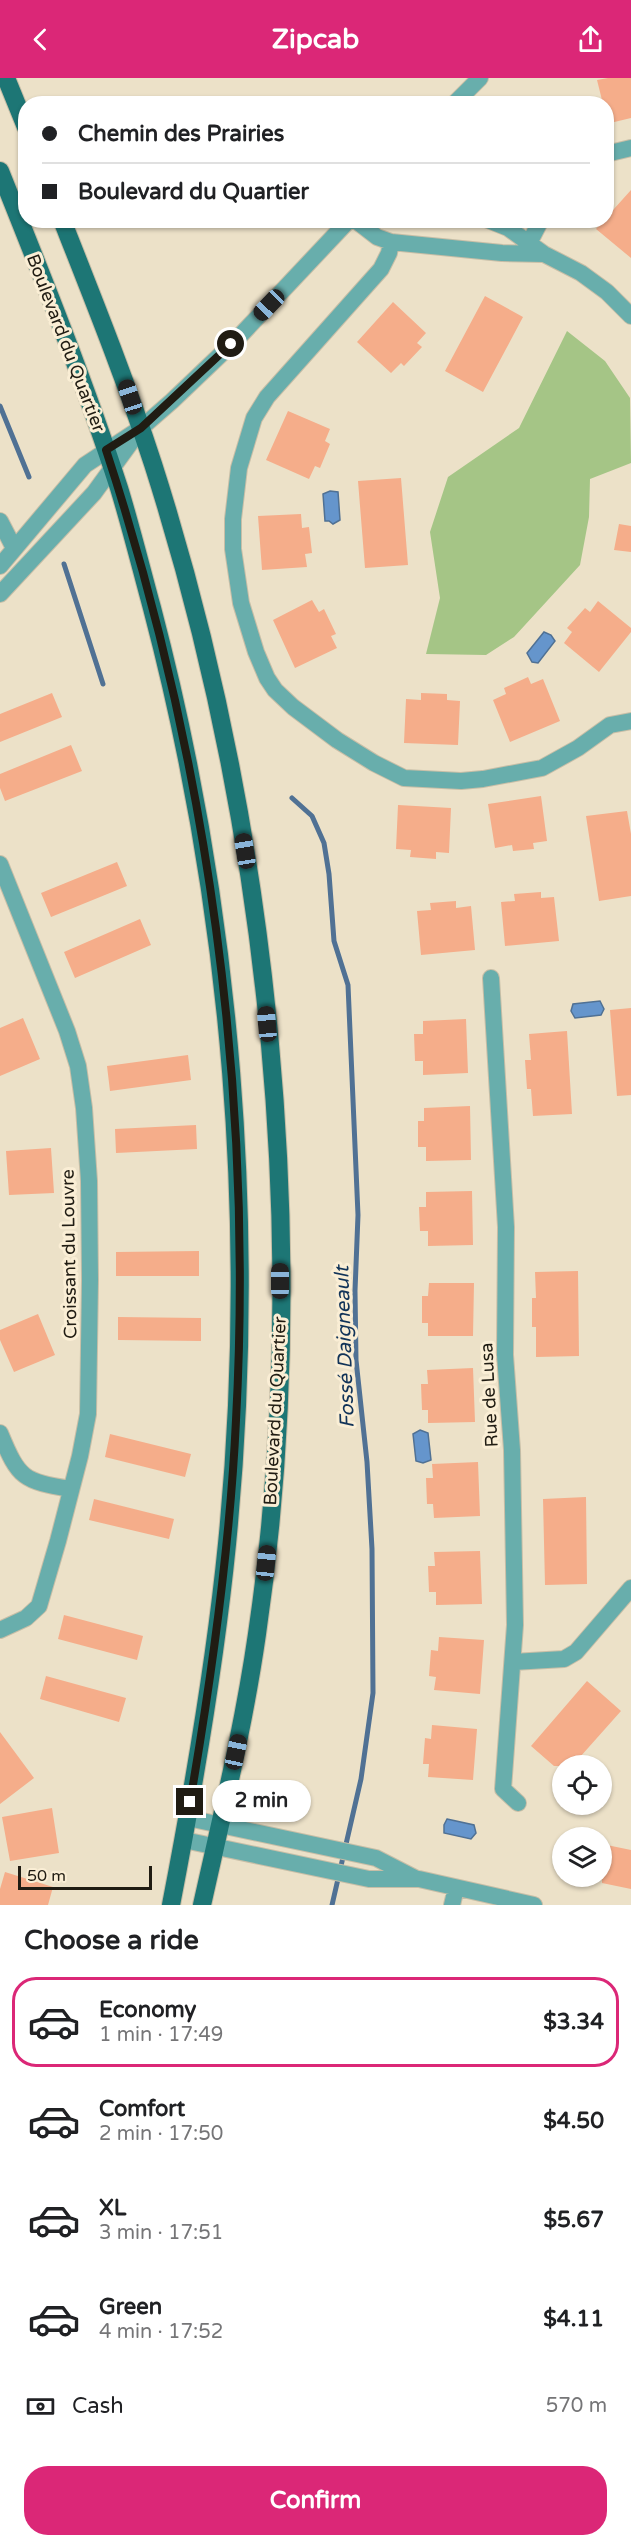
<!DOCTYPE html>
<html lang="en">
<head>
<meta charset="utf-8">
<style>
	:root { --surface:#fff; --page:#f2f2f2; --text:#202124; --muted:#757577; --line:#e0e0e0; --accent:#db2777 }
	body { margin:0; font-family:"Varela Round",sans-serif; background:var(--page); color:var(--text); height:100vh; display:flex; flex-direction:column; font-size:22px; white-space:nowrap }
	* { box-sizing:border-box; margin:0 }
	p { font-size:20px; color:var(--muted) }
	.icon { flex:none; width:33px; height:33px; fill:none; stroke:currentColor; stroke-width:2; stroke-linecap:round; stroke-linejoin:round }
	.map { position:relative; height:1827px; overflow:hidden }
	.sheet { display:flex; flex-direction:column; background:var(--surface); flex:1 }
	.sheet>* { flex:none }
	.banner { position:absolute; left:18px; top:18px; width:596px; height:132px; border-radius:24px; box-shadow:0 2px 4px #0004; display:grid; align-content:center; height:132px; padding:0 24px; background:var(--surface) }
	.tools { position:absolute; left:552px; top:1677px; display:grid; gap:12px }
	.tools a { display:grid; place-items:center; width:60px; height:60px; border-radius:50%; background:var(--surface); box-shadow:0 2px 4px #0004; font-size:30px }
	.scale { position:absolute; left:18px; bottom:15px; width:134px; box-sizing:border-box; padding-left:6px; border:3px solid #201c13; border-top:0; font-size:16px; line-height:21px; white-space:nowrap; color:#201c13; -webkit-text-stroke:4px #faeed5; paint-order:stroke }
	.end { position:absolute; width:27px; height:27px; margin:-14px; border:8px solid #201c13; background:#fff; box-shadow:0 0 0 3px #fff }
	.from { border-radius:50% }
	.bubble { position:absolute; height:42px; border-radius:21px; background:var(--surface); box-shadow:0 2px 4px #0004; font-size:20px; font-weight:700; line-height:42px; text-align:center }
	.car { position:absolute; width:18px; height:36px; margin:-18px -9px; border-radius:8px; box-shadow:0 0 4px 2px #0007; background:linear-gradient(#222 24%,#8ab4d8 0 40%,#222 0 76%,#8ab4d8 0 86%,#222 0) }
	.banner b { display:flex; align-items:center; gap:21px; height:57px; font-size:22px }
	.banner b+b { border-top:2px solid var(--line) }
	.banner i { width:15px; height:15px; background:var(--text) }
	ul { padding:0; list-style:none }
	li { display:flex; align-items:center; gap:18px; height:90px; margin:0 12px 9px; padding:0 12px; border:3px solid transparent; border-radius:24px }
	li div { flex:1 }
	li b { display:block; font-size:22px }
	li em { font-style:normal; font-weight:700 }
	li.on { border-color:var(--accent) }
	li>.icon { width:54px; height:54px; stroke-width:1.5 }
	h2 { padding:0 24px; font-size:27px; line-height:72px }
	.pay { display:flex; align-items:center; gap:15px; height:66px; padding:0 24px; font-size:22px }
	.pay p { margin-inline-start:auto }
	.primary-button { display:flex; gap:12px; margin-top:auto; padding:12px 24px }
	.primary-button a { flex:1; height:69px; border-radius:24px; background:var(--accent); color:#fff; font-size:24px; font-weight:700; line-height:69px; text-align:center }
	header { display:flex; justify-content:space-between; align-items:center; height:78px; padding:0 24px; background:var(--accent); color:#fff; font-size:27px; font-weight:700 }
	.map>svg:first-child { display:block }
</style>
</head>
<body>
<header><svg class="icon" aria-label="back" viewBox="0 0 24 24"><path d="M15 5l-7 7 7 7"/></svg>Zipcab<svg class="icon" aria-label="share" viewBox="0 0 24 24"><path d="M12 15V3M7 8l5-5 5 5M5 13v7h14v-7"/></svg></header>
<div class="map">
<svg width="631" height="1827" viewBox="0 0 631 1827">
	<rect width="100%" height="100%" fill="#ece1c8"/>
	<!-- green -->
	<path fill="#a5c586" d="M567,253L605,283L630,320L631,385L590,401L589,439L580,487L514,559L486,577L426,576L440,520L430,454L448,399L519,350Z"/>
	<!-- water -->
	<path fill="#6595cc" stroke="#507194" stroke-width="1.5" d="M330,413L338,414L340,442L333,446L329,443H325L323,416Z
		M544,554L551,557L555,563L538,585L532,584L527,575Z
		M600,923L604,931L601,937L575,940L571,933L573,926Z
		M420,1352L428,1355L431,1382L423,1385L416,1383L413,1356Z
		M447,1741L474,1747L476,1755L471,1761L444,1755V1747Z"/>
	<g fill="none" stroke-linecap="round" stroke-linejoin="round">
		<!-- stream -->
		<path stroke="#507194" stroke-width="5" d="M0,328L29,399
			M64,486L103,606
			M292,720L312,738L324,765L329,796L334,863L348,907L358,1137L355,1213L356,1282L367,1384L372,1471L373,1615L361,1701L332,1827"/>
	</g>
	<!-- building -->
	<path fill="#f5ad8a" d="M608,0H631V40L606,46V26H603L597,2Z
		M631,112V180L596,151Z
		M485,218L523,239L483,314L445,293Z
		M393,224L426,255L417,265L422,269L404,288L401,285L391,295L357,264Z
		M288,333L330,351L325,363L330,366L320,390L315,388L309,401L266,382Z
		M401,400L408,487L365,490L358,403Z
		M301,436L302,450L309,449L312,475L305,476L307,489L262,492L258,438Z
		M619,446L631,448V474L614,472Z
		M312,522L319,534L324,531L336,556L331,558L337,570L295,590L273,542Z
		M598,523L631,550V554L599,594L564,565L572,554L567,550L585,530L590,534Z
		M528,599L531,606L543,601L560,643L510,664L493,622L506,616L504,610Z
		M52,615L62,639L0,664V636Z
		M421,615L447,616V622L460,623L458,667L404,665L406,621L421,622Z
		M71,667L82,693L5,723L0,710V696Z
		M541,718L547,763L533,765L534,771L513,773L512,767L495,770L488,726Z
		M398,727L451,730L449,775L436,774V781L410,779L411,772L396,771Z
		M627,733L631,756V818L599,823L586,738Z
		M117,784L127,808L51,839L41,815Z
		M541,814V820L554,819L559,863L505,868L501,824L515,823L514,816Z
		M456,823V830L471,828L475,872L421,877L417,833L431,832L430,825Z
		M140,841L151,867L75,900L64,874Z
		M631,930V1017L617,1018L610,932Z
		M23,940L40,981L0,998V950Z
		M466,941L468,995L423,997V983H415L414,956H423V943Z
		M567,953L572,1036L533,1038L531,1011H527L525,982H531L529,956Z
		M188,977L191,1002L110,1013L107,988Z
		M470,1028L471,1082L426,1083V1069H418V1043H424V1030Z
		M196,1047L197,1071L116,1075L115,1051Z
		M51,1070L54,1115L9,1117L6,1073Z
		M472,1113L473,1167L428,1168V1153H420L419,1129H426V1114Z
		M199,1173V1198H116V1174Z
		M578,1193L579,1278L536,1279V1249H532V1220H536L535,1194Z
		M429,1205H474L473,1258H428V1245H422V1218H428Z
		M38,1236L55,1277L14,1294L0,1262V1252Z
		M118,1239L201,1240V1263L118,1262Z
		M473,1290L475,1344L428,1345V1332H422L421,1306H428L427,1292Z
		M110,1356L191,1376L185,1399L105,1379Z
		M478,1384L480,1438L434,1440L433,1426H427L426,1400H433L432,1386Z
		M586,1419L587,1506L545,1507L543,1421Z
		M94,1421L174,1441L169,1461L89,1442Z
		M480,1473L482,1526L436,1527V1514H429L428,1488H435L434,1474Z
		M64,1537L143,1558L137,1582L58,1561Z
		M439,1559L484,1562L480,1616L434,1612L436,1599L429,1598L431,1572L438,1573Z
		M46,1598L126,1620L119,1644L40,1621Z
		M587,1603L621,1633L572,1688H554L531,1668Z
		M432,1647L477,1651L473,1702L428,1699L429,1686H423L425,1660L431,1661Z
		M0,1654L34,1700L0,1726Z
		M52,1730L59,1775L10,1783L2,1739Z
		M602,1766L631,1772V1811L602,1805Z
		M5,1794L53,1809L48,1827H0V1811Z"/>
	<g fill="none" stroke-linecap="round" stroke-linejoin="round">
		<defs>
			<path id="minor" d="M454,26L480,0
				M606,76L631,70
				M355,142L377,159L391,164L502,175L544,176
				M488,142L508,150L544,176L581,195L607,214L631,238
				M391,164L389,175L381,191L267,319L254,340L239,390L233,441V471L241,525L256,574L267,600L275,612L293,629L337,662L374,685L404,700L461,703L483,701L542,690L578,670L610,647L631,643
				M524,175L541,142
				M0,443L14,470
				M0,488L85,387L141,350L172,323L237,261L349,142
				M0,516L94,415L137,356
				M0,786L67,953L78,988L84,1030L89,1103L90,1202L88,1336L80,1378L58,1463L39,1528L26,1540L0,1552
				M491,900L506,1149L505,1277L512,1372L515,1547L503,1711L518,1725
				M0,1355C19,1401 23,1403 71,1411
				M513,1584L564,1581L576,1574L631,1510
				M188,1740L376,1780L415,1800
				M184,1762L369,1801H419L534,1827
				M452,1827L456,1810"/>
			<path id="major" d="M6,0L26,49
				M0,93C42,198 84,302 119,410C131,449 141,490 152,530C232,834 258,1153 227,1466C215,1587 194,1708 171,1827
				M62,142C94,223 126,303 153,386C270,752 313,1174 257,1556C244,1647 222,1737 202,1827"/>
		</defs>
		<!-- minor casing -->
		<use href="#minor" stroke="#c7bea7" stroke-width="18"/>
		<!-- major casing -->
		<use href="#major" stroke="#c7bea7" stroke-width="20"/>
		<!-- minor -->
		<use href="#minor" stroke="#68aeac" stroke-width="16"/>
		<!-- major -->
		<use href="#major" stroke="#1d7675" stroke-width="18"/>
	</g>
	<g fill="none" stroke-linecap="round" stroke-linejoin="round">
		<!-- route -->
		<path stroke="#201c13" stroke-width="8" d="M190,1724C212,1597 230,1470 236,1342C254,1014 208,683 106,372L141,350L231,266"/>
	</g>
	<g text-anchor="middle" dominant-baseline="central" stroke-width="6" stroke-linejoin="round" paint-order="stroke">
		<!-- street labels -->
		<g font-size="18" fill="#201c13" stroke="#faeed5">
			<text transform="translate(66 265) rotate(69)">Boulevard du Quartier</text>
			<text transform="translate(69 1176) rotate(-91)">Croissant du Louvre</text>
			<text transform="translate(489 1317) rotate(-93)">Rue de Lusa</text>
			<text transform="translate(275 1333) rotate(-87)">Boulevard du Quartier</text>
		</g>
		<!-- water labels -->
		<g font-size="20" font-style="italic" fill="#113358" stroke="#faeed5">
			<text transform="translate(345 1269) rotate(-92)">Fossé Daigneault</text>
		</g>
	</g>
</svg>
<div class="tools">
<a><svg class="icon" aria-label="locate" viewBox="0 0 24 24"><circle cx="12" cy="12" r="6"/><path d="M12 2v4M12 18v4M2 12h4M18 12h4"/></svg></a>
<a><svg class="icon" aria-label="layers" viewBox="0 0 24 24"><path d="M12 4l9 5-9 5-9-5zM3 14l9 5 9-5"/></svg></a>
</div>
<div class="scale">50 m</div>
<i class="end from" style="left:231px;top:266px"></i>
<i class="end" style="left:190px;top:1724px"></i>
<div class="bubble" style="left:212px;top:1702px;width:99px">2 min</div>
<i class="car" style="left:269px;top:227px;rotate:224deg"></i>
<i class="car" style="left:130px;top:319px;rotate:342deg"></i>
<i class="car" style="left:245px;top:773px;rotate:351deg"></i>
<i class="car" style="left:267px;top:946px;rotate:355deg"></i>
<i class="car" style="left:280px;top:1203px;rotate:0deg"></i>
<i class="car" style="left:266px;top:1485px;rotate:6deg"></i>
<i class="car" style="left:236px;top:1674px;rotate:12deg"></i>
<div class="banner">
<b><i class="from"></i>Chemin des Prairies</b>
<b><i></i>Boulevard du Quartier</b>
</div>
</div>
<section class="sheet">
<h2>Choose a ride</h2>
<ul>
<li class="on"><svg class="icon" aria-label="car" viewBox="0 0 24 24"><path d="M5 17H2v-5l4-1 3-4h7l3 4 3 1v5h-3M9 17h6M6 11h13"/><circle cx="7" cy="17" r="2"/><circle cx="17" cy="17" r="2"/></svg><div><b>Economy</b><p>1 min · 17:49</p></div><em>$3.34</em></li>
<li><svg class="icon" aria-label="car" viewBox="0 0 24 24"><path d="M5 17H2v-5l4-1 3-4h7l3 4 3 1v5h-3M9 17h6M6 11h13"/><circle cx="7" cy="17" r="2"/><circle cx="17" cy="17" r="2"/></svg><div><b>Comfort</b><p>2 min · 17:50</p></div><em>$4.50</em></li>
<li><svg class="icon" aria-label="car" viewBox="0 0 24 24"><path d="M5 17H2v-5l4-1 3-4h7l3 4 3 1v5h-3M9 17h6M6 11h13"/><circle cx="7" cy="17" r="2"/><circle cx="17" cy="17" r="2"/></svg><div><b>XL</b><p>3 min · 17:51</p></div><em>$5.67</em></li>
<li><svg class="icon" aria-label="car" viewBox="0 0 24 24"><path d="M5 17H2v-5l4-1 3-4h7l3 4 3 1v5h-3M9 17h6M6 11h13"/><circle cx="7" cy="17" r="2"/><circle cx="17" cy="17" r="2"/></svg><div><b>Green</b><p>4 min · 17:52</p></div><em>$4.11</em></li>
</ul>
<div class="pay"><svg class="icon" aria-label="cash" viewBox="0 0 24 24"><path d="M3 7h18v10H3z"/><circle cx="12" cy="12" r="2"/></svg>Cash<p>570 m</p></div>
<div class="primary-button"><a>Confirm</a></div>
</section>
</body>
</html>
